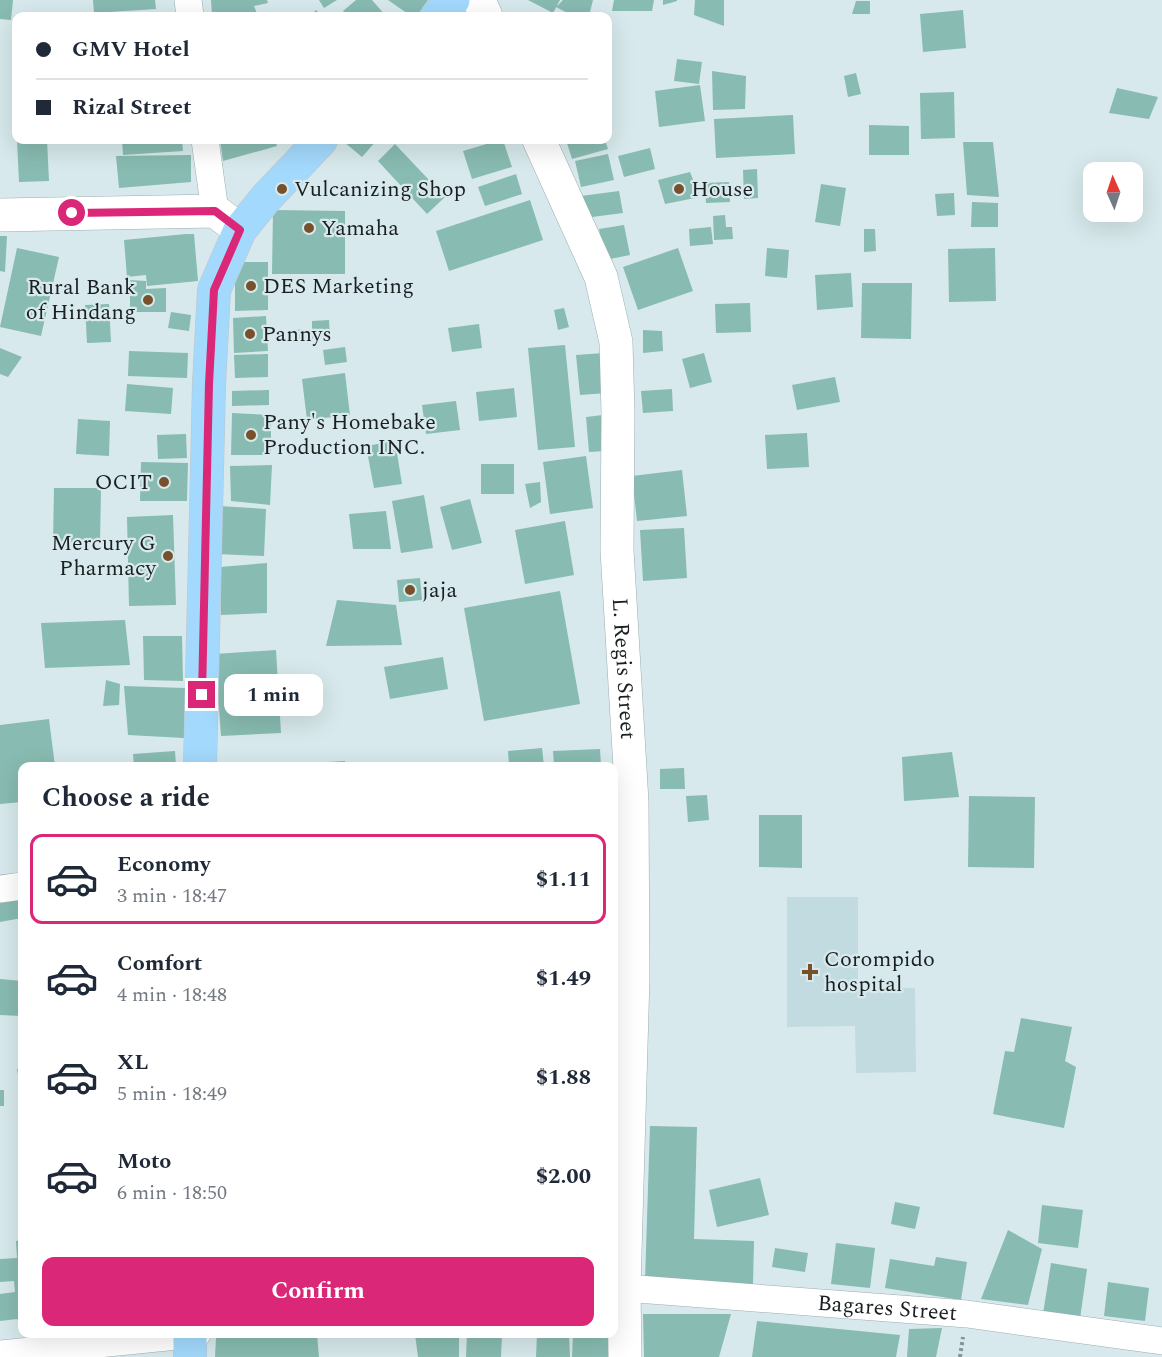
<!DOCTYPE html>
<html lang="en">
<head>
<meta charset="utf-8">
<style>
	:root { --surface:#fff; --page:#f6f6f7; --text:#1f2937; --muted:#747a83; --line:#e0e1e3; --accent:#db2777 }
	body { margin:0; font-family:Spectral,serif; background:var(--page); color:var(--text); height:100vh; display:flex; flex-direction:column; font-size:22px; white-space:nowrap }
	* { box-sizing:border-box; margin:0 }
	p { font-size:20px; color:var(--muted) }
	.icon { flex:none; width:33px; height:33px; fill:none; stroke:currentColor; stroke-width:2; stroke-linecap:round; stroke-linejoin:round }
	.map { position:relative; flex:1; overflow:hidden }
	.drawer { position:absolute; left:18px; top:762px; width:600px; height:576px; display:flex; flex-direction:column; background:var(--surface); border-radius:12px; box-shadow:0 6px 24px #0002 }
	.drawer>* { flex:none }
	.hud { position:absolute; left:12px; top:12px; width:600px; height:132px; border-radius:12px; box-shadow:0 6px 24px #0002; display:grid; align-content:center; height:132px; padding:0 24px; background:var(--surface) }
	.needle { width:39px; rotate:357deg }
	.tools { position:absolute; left:1083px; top:162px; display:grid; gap:12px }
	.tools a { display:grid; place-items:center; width:60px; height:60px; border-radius:12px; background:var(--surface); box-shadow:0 6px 24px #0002; font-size:30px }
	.end { position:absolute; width:27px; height:27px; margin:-14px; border:8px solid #db2777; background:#fff; box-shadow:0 0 0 3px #fff }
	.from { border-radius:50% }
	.bubble { position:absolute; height:42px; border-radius:12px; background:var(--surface); box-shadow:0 6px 24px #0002; font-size:20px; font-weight:700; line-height:42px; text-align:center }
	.hud b { display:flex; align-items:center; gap:21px; height:57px; font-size:22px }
	.hud b+b { border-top:2px solid var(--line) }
	.hud i { width:15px; height:15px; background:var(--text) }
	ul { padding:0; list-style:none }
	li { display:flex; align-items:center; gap:18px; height:90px; margin:0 12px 9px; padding:0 12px; border:3px solid transparent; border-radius:12px }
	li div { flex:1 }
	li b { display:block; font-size:22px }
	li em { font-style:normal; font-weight:700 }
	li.current { border-color:var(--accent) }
	li>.icon { width:54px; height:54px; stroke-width:1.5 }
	h2 { padding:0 24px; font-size:27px; line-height:72px }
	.cta { display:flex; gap:12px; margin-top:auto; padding:12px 24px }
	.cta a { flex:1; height:69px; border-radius:12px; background:var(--accent); color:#fff; font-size:24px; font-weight:700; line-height:69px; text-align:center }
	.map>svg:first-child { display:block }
</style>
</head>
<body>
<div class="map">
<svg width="1162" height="1357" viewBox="0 0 1162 1357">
	<rect width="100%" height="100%" fill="#d7e9ec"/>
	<!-- built -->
	<path fill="#c2dbe0" d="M787,897H858V988H915L916,1072L856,1073L855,1026L787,1027Z"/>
	<!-- building -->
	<path fill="#88bbb1" d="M0,0H13L11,20L0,19Z
		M93,0H155L156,9L94,13Z
		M211,0H267L268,3L254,6L258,16H212Z
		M319,0H337L324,8Z
		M356,0H372L386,16H347L343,11Z
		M388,0H428L417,16H411Z
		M528,0H560L553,13Z
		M563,0H593L589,16H573L556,7Z
		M614,0H654L652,11H612Z
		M663,0H677V1L663,5Z
		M695,0H724V26L694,15Z
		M856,1H870V14H852Z
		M316,10L323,16H310Z
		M963,10L966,48L923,52L920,14Z
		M677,59L702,62L699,84L674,81Z
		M712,71L746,76L745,109L713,110Z
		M856,73L861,94L848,97L844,76Z
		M700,85L705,121L659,127L655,91Z
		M1117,88L1158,97L1149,119L1109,113Z
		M954,92L955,138L921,139L920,93Z
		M793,115L795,154L716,158L714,119Z
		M869,125L909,126V155H869Z
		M17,140H47L49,181L19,182Z
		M122,140H182L183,151L123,155Z
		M220,140H275L277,146L223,161Z
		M346,140H377L362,157L344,142Z
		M500,140H503L512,167L472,179L463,151Z
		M566,140H605L608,149L572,159Z
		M963,142H993L999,197L967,195Z
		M395,144L445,197L427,214L378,161Z
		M650,148L655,169L624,177L618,156Z
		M608,154L614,180L581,187L575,161Z
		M191,155V182L119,188L116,156Z
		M757,169L758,198L744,199L743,170Z
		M690,172L700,197L665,204L658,180Z
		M516,174L522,194L485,206L478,187Z
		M729,182L730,202L706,203L705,183Z
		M821,184L846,188L840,226L815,222Z
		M619,191L623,213L584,218L581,196Z
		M954,193L955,215L937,216L935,194Z
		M530,200L543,240L449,271L436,231Z
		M972,202L998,203V227H971Z
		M273,210L345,211V274H272Z
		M725,215L726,227H732L733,239L714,240L713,216Z
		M624,225L630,255L605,260L599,229Z
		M711,227L713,244L690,246L689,229Z
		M864,229H875L876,251L864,252Z
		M186,234H194L198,281L147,286L146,275L127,277L124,240Z
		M0,236H7L5,272L0,271Z
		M17,248L59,257L41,336L0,327Z
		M678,248L693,291L638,310L623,267Z
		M767,248L789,250L787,278L765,276Z
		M995,248L996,301L949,302L948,249Z
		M235,262H268V310L235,311Z
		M851,273L853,307L817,310L815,275Z
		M130,280L146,281V289L166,288V312H130Z
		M862,283H912L911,339L861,338Z
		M750,303L751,332L716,333L715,304Z
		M109,304L111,342L87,343L85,305Z
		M564,308L569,327L558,330L554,310Z
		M171,312L191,315L189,331L168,328Z
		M266,316L268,351L234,353L233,318Z
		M329,320L330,337L293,340L292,330L312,329V321Z
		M479,324L482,348L452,352L448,328Z
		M643,330L662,331L663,351L643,353Z
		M565,345L575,447L538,450L528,348Z
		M345,347L347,362L325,365L323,350Z
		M0,348L22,357L8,377L0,374Z
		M129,351L188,353L187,378L128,376Z
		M604,353L607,393L580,395L576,355Z
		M704,353L712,382L690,388L682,359Z
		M268,354V377L235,378L234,355Z
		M345,373L350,415L307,420L302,379Z
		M835,377L840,402L797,410L792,385Z
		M127,384L173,388L171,414L125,411Z
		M514,388L517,417L479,421L476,392Z
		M672,389L673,411L643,413L641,391Z
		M269,390V405L232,406V391Z
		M456,401L460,430L426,434L422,405Z
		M232,413L271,415V455H231Z
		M603,415L605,451L589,452L586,417Z
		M78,419L110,421L109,456L76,454Z
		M807,433L809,467L767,469L765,435Z
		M186,434L187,458L158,459L157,435Z
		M395,441L402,484L374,488L366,446Z
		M586,456L593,508L550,514L543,462Z
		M141,462L188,463L187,501H140Z
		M481,464H514V494H481Z
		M272,465L270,505L231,501L230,466Z
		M682,470L687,516L637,521L632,476Z
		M540,482L541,502L530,508L525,484Z
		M54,488H101L100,543H53Z
		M424,495L433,548L401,553L392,501Z
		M470,499L482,543L452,550L440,507Z
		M219,506L266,509L264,556L216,554Z
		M386,511L391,549H353L349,514Z
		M173,515L176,605L129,606L127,517Z
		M565,521L574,575L525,584L515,530Z
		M684,528L687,578L643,581L640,530Z
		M267,563V613L221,615L220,567Z
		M420,578L422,600L399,602L397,580Z
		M560,591L580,704L484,721L464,608Z
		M337,600L396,605L402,645L326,646Z
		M125,620L130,665L45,668L41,623Z
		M143,636H182L183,681L144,680Z
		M276,650L281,733L221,736L215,654Z
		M443,657L448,689L390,699L384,667Z
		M106,680L120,684L119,705L103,706Z
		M124,686L185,688L184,738L128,735Z
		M49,719L55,766H22V802L0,804V725Z
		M542,748L544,766H509L508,751Z
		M600,749L601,766H554L553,751Z
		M175,751L176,766H134L133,754Z
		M952,752L959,797L904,801L902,757Z
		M345,761V766H309V763Z
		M684,768L685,789H660V769Z
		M707,795L709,820L688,822L686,796Z
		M969,796L1035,797L1034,868L968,867Z
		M759,815H802V868L759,867Z
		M22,891V918L0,922V895Z
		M614,893H623V939L614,937Z
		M0,979L22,981L21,1016L0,1015Z
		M1021,1018L1072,1027L1065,1061L1076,1067L1064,1128L993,1114L1005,1051L1014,1052Z
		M17,1069H22V1091H21Z
		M0,1090H4V1106H0Z
		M650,1126L697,1127L694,1239L754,1241L753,1285L645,1281Z
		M760,1178L769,1215L717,1227L709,1190Z
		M895,1202L920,1207L915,1229L891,1224Z
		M1042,1205L1083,1210L1078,1248L1038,1243Z
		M1008,1230L1042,1249L1028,1305L981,1299Z
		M22,1240V1326L17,1319L0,1321V1294L15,1292L14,1281L0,1282V1259L17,1258L16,1241Z
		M836,1243L875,1248L870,1288L831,1284Z
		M775,1248L808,1253L805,1272L772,1267Z
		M936,1257L967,1262L961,1300L885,1288L890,1259L934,1266Z
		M1051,1263L1087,1269L1080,1319L1043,1314Z
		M1108,1282L1149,1288L1145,1321L1104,1316Z
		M643,1314H731L719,1357H644Z
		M757,1321L900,1335L896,1357H752Z
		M942,1328L936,1357H907L909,1329Z
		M233,1334H317L319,1357H215L216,1338L232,1337Z
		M415,1334H459V1357H418Z
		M467,1334H502L501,1357H466Z
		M537,1334H569L570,1357H536Z
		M573,1334H609L608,1357H572Z"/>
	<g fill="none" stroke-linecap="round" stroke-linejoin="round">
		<defs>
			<g id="minor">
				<path d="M188,0L190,16"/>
				<path d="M205,140L215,211"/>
				<path d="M0,889L22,886"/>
				<path id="s1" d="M614,1289L624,1288L967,1314L1162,1341"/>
				<path d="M0,1354L197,1334"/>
			</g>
			<g id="tertiary">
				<path d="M479,0L486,16"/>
				<path id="s2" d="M539,140L601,277L616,342L618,413L617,550L632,802L633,977L624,1288L625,1357"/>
				<path d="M0,215L215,211L240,230"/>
			</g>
			<path id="primary" d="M437,16L453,0
				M200,766L209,384L214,290L240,230L266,198L321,140
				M190,1357V1334"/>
		</defs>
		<!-- minor casing -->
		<use href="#minor" stroke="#9cadb0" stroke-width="28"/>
		<!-- tertiary casing -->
		<use href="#tertiary" stroke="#9cadb0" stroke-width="34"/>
		<!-- primary casing -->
		<use href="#primary" stroke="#c3c5c6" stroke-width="34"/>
		<!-- path -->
		<path stroke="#869396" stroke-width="4" stroke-dasharray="3 3" stroke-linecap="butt" d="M960,1357L963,1337"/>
		<!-- minor -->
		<use href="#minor" stroke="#fff" stroke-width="27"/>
		<!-- tertiary -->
		<use href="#tertiary" stroke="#fff" stroke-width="33"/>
		<!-- primary -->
		<use href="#primary" stroke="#a3d9fc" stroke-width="33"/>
	</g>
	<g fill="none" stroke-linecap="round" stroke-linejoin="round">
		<!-- route -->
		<path stroke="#db2777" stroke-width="8" d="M72,213L215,211L240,230L214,290L209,384L202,695"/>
	</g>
	<!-- markers -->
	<g fill="#76512c" stroke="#d7e9ec" stroke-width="2">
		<circle cx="282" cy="189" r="6"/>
		<circle cx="679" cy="189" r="6"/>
		<circle cx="309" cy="228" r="6"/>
		<circle cx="251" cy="286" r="6"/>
		<circle cx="148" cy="300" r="6"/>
		<circle cx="250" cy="334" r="6"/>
		<circle cx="251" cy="435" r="6"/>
		<circle cx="164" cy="482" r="6"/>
		<circle cx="168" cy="556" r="6"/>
		<circle cx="410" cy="590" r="6"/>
		<path d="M807 963h6v6h6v6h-6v6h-6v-6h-6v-6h6z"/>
	</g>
	<g text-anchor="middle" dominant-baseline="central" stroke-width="4.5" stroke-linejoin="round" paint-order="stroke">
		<!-- poi labels -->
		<g font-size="22" fill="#1a2022" stroke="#d7e9ec" text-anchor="start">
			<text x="294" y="189">Vulcanizing Shop</text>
			<text x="691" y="189">House</text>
			<text x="321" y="228">Yamaha</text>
			<text x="263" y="286">DES Marketing</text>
			<text x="136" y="287" text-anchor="end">Rural Bank<tspan x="136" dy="25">of Hindang</tspan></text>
			<text x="262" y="334">Pannys</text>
			<text x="263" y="422">Pany's Homebake<tspan x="263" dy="25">Production INC.</tspan></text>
			<text x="152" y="482" text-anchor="end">OCIT</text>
			<text x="156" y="543" text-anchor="end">Mercury G<tspan x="156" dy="25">Pharmacy</tspan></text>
			<text x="422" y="590">jaja</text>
			<text x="824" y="959">Corompido<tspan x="824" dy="25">hospital</tspan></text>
		</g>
		<!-- street labels -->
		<g font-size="22" fill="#1a2022" stroke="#d7e9ec">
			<text stroke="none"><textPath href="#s2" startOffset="544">L. Regis Street</textPath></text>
			<text stroke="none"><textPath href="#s1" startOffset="274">Bagares Street</textPath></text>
		</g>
	</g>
</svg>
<div class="tools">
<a><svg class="needle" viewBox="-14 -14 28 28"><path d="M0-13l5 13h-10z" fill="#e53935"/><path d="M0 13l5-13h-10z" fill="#747a83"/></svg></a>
</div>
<i class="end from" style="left:72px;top:213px"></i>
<i class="end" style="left:202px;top:695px"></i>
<div class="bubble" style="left:224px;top:674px;width:99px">1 min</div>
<div class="hud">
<b><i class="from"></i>GMV Hotel</b>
<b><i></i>Rizal Street</b>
</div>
<section class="drawer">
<h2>Choose a ride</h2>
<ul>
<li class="current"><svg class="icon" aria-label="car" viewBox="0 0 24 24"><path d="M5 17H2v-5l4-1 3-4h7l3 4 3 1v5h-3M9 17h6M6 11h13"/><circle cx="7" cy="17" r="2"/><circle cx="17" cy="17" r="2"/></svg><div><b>Economy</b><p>3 min · 18:47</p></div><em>$1.11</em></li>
<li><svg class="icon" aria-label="car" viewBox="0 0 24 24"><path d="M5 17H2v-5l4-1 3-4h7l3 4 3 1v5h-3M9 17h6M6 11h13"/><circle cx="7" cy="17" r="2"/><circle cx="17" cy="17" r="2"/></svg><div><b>Comfort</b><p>4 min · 18:48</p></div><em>$1.49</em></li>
<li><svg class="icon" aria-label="car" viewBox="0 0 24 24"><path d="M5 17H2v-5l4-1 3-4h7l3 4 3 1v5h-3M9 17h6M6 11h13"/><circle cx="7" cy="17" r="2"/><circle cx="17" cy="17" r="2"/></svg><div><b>XL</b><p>5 min · 18:49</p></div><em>$1.88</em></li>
<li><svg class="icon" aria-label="car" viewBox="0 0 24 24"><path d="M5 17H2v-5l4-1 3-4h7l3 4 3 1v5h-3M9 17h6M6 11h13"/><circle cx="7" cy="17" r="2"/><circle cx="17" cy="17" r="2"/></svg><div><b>Moto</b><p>6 min · 18:50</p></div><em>$2.00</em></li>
</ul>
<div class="cta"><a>Confirm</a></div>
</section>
</div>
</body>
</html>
